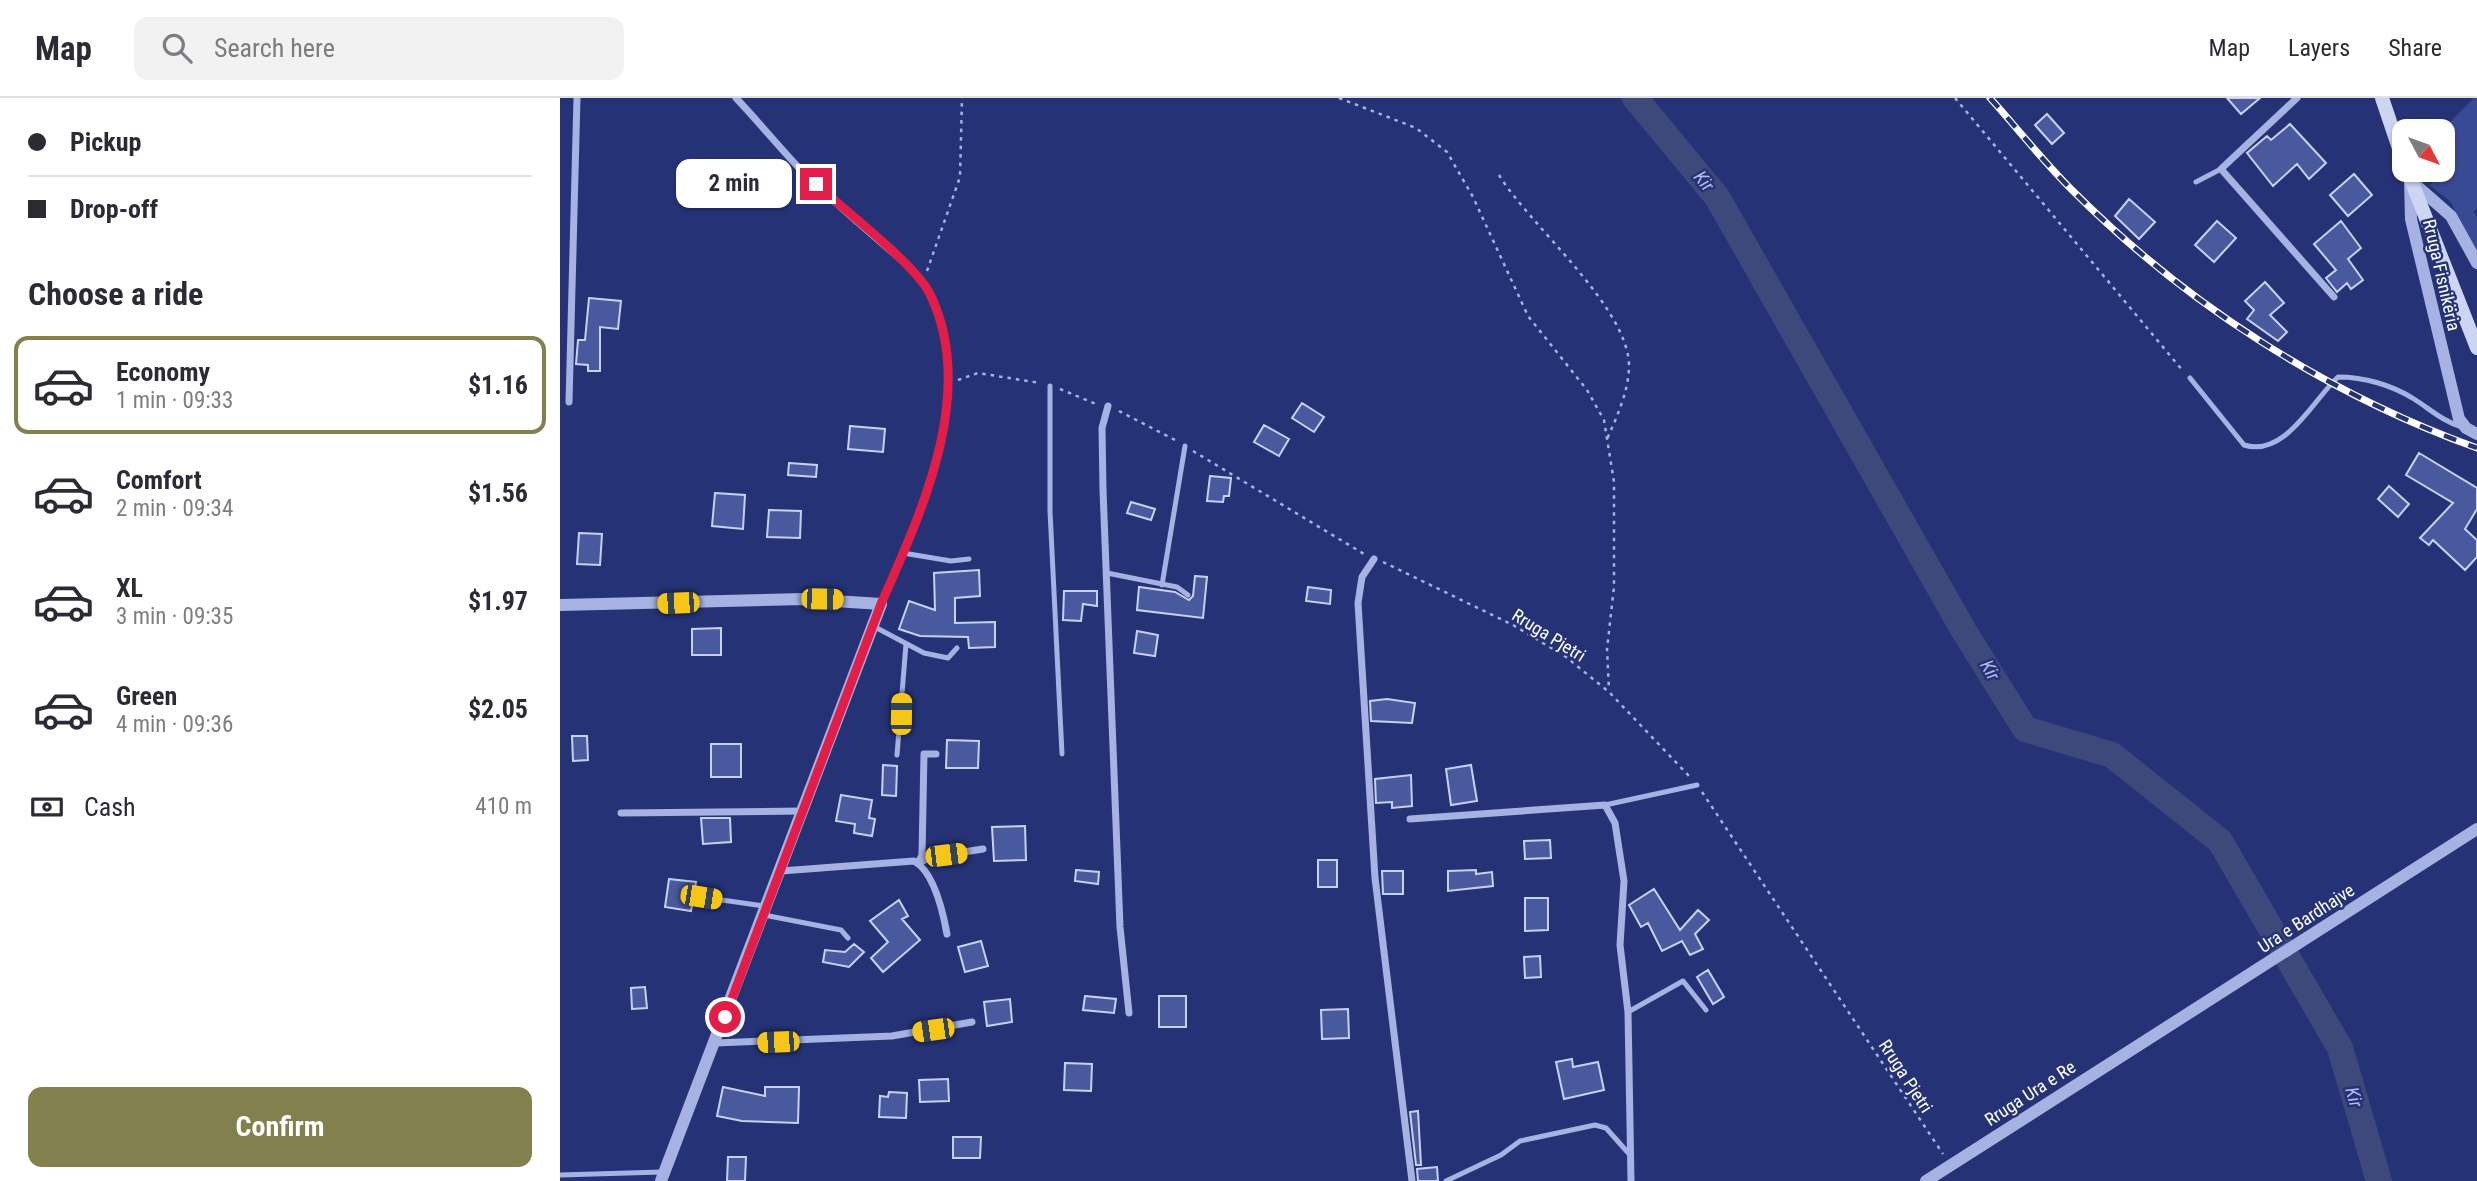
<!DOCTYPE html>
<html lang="en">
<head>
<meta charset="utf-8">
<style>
	:root { --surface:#fff; --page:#f2f2f3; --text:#2b2b33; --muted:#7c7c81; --line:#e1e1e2; --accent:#82804c }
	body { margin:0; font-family:"Roboto Condensed",sans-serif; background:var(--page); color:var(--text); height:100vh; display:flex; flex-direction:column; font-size:26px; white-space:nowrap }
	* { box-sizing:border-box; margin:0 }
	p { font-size:23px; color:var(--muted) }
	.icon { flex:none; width:38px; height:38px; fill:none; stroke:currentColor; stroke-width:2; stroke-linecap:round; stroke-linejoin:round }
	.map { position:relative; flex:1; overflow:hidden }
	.details { display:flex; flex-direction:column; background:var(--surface); width:560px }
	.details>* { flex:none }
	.banner { display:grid; align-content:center; height:154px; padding:0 28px; background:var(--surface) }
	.needle { width:46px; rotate:131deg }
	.tools { position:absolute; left:1832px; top:21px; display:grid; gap:14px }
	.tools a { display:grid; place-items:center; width:63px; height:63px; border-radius:14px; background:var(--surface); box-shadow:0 2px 5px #0004; font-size:35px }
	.end { position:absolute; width:32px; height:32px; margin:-16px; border:9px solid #e11d48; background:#fff; box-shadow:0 0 0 4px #fff }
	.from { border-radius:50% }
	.bubble { position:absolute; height:49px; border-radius:14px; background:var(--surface); box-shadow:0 2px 5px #0004; font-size:23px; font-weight:700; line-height:49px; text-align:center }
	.car { position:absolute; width:21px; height:42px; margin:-21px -10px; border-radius:9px; box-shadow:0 0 5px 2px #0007; background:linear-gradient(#f5c518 24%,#345 0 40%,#f5c518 0 76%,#345 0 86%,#f5c518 0) }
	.banner b { display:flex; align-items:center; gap:24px; height:66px; font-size:26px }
	.banner b+b { border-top:2px solid var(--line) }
	.banner i { width:18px; height:18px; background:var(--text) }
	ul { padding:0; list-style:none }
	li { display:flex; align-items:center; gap:21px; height:98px; margin:0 14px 10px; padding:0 14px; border:4px solid transparent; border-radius:14px }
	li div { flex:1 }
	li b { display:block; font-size:26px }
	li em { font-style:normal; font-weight:700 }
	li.active { border-color:var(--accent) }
	li>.icon { width:63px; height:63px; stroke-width:1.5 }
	h2 { padding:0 28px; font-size:32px; line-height:84px }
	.pay { display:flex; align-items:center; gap:18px; height:77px; padding:0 28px; font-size:26px }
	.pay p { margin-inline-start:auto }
	.cta { display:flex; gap:14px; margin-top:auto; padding:14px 28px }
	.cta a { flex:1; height:80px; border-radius:14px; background:var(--accent); color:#fff; font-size:28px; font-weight:700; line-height:80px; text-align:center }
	header { display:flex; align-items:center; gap:42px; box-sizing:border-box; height:98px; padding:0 35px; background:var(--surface); border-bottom:2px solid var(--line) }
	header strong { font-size:33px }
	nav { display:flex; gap:38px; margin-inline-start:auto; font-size:24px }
	.search { width:490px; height:63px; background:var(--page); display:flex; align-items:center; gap:18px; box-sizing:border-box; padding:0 24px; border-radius:14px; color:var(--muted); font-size:26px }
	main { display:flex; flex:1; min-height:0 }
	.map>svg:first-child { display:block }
</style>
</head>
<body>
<header>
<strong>Map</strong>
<div class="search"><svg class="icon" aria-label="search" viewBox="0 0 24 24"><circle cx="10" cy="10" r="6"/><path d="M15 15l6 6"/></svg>Search here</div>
<nav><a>Map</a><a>Layers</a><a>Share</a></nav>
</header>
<main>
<section class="details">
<div class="banner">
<b><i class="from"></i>Pickup</b>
<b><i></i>Drop-off</b>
</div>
<h2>Choose a ride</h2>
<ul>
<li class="active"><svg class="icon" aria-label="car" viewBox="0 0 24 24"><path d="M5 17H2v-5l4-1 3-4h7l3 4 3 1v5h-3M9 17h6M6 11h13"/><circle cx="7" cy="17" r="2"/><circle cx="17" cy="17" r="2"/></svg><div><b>Economy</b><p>1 min · 09:33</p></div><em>$1.16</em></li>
<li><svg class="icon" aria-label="car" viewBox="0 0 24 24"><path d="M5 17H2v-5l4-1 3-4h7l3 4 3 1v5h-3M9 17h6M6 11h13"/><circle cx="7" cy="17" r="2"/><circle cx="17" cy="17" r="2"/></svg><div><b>Comfort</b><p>2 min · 09:34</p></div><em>$1.56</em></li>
<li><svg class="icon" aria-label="car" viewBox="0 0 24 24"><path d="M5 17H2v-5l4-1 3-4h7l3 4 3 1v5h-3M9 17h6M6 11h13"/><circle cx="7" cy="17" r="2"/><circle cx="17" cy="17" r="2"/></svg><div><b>XL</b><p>3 min · 09:35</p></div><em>$1.97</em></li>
<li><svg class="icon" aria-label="car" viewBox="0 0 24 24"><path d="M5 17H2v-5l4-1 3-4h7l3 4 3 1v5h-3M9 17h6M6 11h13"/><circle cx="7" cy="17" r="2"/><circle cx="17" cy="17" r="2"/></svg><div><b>Green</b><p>4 min · 09:36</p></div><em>$2.05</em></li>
</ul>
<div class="pay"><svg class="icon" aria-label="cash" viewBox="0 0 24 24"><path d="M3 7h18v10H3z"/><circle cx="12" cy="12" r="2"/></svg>Cash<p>410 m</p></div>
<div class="cta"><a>Confirm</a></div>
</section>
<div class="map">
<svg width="1917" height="1083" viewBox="0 0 1917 1083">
	<rect width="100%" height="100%" fill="#253376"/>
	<!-- green -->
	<path fill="#394a94" d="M1914,0H1917V110L1914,114L1917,119V153L1890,103L1869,87L1873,84L1862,72H1883L1881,33Z"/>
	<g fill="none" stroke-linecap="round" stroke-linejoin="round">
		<!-- river -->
		<path stroke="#3d487b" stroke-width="26" d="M1075,0L1157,99L1404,533L1465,631L1552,657L1660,743L1780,950L1819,1083"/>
	</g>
	<!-- building -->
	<path fill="#49599e" stroke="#c8d0f2" stroke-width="2" d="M1667,0H1700L1681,16Z
		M1487,16L1504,35L1492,46L1475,27Z
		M1730,26L1766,65L1749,81L1737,66L1713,88L1687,55L1707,38L1711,42Z
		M1794,76L1812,97L1788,118L1770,97Z
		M1569,101L1595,124L1579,141L1555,118Z
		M1657,123L1676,140L1654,164L1635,147Z
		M1781,123L1801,150L1788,161L1803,182L1791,191L1787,185L1777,194L1766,180L1776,172L1754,146Z
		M1705,184L1724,205L1710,217L1727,234L1718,243L1687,221L1694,212L1685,203Z
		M29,200L61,203L58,231L40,229V273H28V267L16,266L18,242H25Z
		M742,305L764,319L754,334L732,320Z
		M704,327L729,341L719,358L694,344Z
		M290,328L325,331L323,354L288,351Z
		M1859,355L1917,390V411L1905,431L1917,442V459L1905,472L1873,442L1869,447L1860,440L1893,405L1846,377Z
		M229,365L257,367L256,379L228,377Z
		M650,378L671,380L669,398H664L663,404L647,403Z
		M1829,388L1849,406L1838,419L1818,401Z
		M155,395L185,397L183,431L152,428Z
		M571,404L595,411L591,422L567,415Z
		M209,412L241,413L240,440L207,439Z
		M19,435L42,436L40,467L17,466Z
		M419,472L420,498L395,500V525L435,524V549L409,550L408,539L360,538L339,531L349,503L375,512L374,475Z
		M635,478L647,479L643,520L577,512L579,489L615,494L629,502L633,498Z
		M748,489L771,492L770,506L746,503Z
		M504,493H537V508L523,506L521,523L503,522Z
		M161,530V557H132V531Z
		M577,533L598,537L595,558L574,555Z
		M827,601L855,605L852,625L811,623L810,603Z
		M12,638H27L28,662L13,663Z
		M387,642L419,643L418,670H386Z
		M151,646H181V679H151Z
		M323,667L337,668L336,698L322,697Z
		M911,667L917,703L891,707L886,671Z
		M851,677L852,708L832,710V704L816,705L815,681Z
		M281,697L312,702L309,720L315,721L312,738L294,735L295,726L276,723Z
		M141,720H170L171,744L143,746Z
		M465,728L466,762L434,763L432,729Z
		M990,742L991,760L965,761L964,743Z
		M758,762H777V789H758Z
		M516,772L539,774L538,786L515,783Z
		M916,772V776L932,774L933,788L888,793V773Z
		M822,773H843V796H823Z
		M109,781L136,784L131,813L105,809Z
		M1094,791L1120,832L1138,812L1149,822L1135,836L1143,851L1130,857L1122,843L1102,853L1088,825L1081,829L1069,807Z
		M965,800H988V832L965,833Z
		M339,802L348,818L342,821L360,842L323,874L311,860L328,844L310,823Z
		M421,843L428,868L405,874L398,849Z
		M294,846L304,854L289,869L263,864L265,852L285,854Z
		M980,858L981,879L965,880L964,859Z
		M1148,872L1164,899L1153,906L1137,879Z
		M85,889L87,910L72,911L71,890Z
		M525,898L556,901L554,915L523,912Z
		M599,898H626V929H599Z
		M450,901L452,924L427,928L424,904Z
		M788,911L789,940L762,941L761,912Z
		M1012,961L1013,969L1038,964L1044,992L1004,1001L996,964Z
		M505,965L532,966L531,993L504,992Z
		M388,981L389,1003L360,1004L359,982Z
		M163,989L205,998V989H239L238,1025L182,1023L157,1018Z
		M329,994L347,995L346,1020L319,1019L320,998L328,999Z
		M858,1013L861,1067H856L850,1014Z
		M393,1039H421L420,1060H393Z
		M168,1059H186L185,1083H167Z
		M877,1069L878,1083H858L857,1071Z"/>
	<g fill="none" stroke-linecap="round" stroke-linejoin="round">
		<!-- path -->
		<path stroke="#a6b2e2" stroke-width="2.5" stroke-dasharray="3.5 5" stroke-linecap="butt" d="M779,0L856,30L887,54L913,99L968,218L1027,292L1044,322L1054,384V489L1047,551L1049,592
			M1395,0L1623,273
			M939,77C970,128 1071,211 1069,270C1068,294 1057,319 1047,341
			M367,173L400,79L402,0
			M398,282L418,275L480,285
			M500,291L536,306
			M559,313L615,342
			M633,353L804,456
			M823,464L953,527L1006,559L1049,594L1129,678
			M1142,694L1383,1056"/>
		<!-- service -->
		<path stroke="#a6b2e2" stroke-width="5" d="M1636,84L1661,71
			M1630,280L1684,347C1725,360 1753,302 1778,279C1804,279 1832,287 1854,301C1870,311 1882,323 1902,329
			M490,288V413L502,656
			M343,455L391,463L409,461
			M547,475L617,489L628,497
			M602,487L625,348
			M313,528L364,555L388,560L397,550
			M337,657L346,546
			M1045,707L1137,687
			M141,799L204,808
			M204,817L281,832L288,840
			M1068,914L1123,883L1146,912
			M0,1077L102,1074
			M886,1083L941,1057L960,1043L1035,1027L1046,1030L1071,1058"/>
		<!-- minor -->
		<path stroke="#a6b2e2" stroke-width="7" d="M176,0C198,23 218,48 240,71C266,97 295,122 323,146C339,160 361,177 370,196C418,294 360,416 321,506
			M1737,0L1661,71L1774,199
			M9,304L17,0
			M548,308L542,330L543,392L560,829L569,915
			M814,461L802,479L798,505L815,780L852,1083
			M376,656H364L362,757L358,765L372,759L423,751
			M61,715L243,713
			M850,721L1045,707L1055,725L1064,783L1060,847L1068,914L1071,1083
			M221,773L354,763C374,774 383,814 387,836
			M156,945L332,938L412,924"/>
		<!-- tertiary -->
		<path stroke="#a6b2e2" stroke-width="12" d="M1850,82L1851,121L1899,321L1906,330L1917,336
			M1850,82L1891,118L1917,165
			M0,507L244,501L321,506L101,1083
			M1366,1083L1917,731"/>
		<!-- secondary -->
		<path stroke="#ced5f3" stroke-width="14" d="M1822,0L1844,65
			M1847,72L1917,250"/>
		<defs>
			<path id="rail" d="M1430,0C1457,30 1483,63 1512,92C1626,206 1765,295 1917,350"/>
		</defs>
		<!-- rail casing -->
		<use href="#rail" stroke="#fff" stroke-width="7"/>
		<!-- rail -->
		<use href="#rail" stroke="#253376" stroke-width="4.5" stroke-dasharray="13" stroke-linecap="butt"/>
	</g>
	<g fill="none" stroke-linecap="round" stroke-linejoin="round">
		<!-- route -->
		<path stroke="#e11d48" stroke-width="9" d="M165,919L321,506C361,415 418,295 370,196C356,167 283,111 256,86"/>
	</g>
	<g text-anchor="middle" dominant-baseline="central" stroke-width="5" stroke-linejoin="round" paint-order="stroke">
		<!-- street labels -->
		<g font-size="18" fill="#fff" stroke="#253376">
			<text transform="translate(1882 177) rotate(77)">Rruga Fisnikëria</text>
			<text transform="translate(989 537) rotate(32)">Rruga Pjetri</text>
			<text transform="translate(1746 820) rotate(-33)">Ura e Bardhajve</text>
			<text transform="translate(1346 978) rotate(57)">Rruga Pjetri</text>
			<text transform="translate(1470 995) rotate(-33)">Rruga Ura e Re</text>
		</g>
		<!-- water labels -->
		<g font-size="19" font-style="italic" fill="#b1bceb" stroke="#253376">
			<text transform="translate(1144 83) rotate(50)">Kir</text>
			<text transform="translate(1430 572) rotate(60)">Kir</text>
			<text transform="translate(1794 999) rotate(74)">Kir</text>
		</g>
	</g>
</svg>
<div class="tools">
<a><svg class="needle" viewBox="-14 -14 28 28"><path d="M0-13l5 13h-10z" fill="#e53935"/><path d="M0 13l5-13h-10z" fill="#7c7c81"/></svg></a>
</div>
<i class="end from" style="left:165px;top:919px"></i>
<i class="end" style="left:256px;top:86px"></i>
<div class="bubble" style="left:116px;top:61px;width:116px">2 min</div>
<i class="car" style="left:262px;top:501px;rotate:91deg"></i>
<i class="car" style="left:118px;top:505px;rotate:268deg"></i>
<i class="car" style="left:341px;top:616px;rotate:1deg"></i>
<i class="car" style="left:386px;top:757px;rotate:83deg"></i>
<i class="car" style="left:141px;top:799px;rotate:99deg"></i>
<i class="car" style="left:373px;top:932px;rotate:262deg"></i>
<i class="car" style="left:218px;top:944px;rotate:268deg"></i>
</div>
</main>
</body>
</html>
